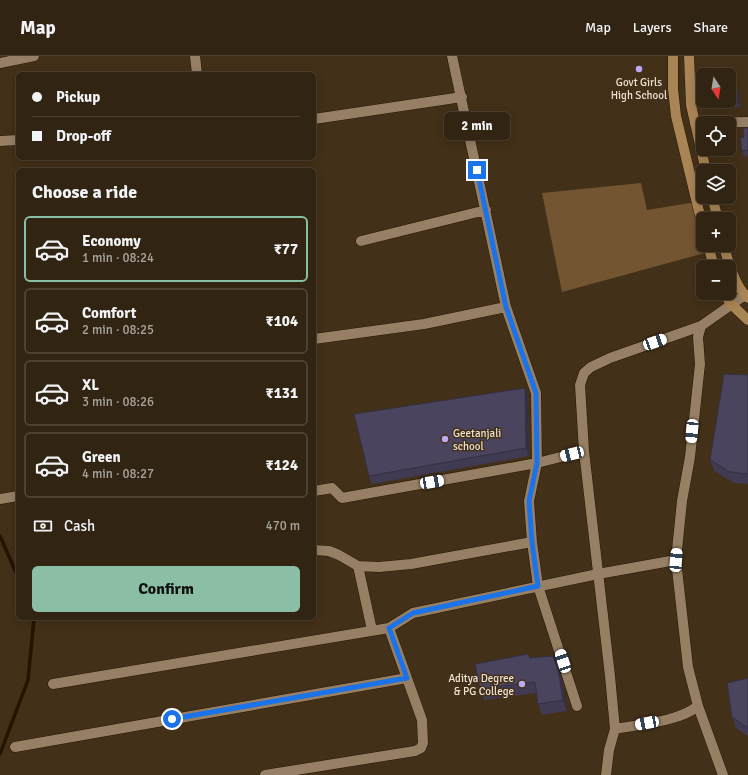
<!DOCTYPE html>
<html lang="en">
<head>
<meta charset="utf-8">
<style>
	:root { --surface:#322412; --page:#3a2c1b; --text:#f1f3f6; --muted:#a8a49f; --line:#4d4132; --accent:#8abfa5 }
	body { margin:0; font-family:Signika,sans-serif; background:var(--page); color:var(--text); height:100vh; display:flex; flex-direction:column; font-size:15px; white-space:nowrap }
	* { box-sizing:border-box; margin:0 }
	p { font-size:13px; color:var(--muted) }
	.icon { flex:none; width:22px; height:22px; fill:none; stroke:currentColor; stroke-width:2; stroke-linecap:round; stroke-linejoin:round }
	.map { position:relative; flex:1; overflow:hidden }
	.drawer { position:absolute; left:16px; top:112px; width:300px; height:452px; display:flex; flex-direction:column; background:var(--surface); border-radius:6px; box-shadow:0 2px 10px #0003,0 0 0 1px var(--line) }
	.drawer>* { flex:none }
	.guide { position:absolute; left:16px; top:16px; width:300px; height:88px; border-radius:6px; box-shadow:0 2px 10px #0003,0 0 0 1px var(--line); display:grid; align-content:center; height:88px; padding:0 16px; background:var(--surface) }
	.needle { width:26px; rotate:168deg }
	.fabs { position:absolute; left:696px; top:12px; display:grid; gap:8px }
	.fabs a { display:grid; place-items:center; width:40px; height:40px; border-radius:6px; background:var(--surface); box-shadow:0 2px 10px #0003,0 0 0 1px var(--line); font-size:20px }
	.end { position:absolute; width:18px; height:18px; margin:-9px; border:5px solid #1a73e8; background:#fff; box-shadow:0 0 0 2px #fff }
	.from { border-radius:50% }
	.bubble { position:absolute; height:28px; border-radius:6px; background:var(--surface); box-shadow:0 2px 10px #0003,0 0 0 1px var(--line); font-size:13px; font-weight:800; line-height:28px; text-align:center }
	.car { position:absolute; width:12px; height:24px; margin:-12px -6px; border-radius:5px; box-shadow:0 0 3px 1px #0007; background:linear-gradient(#fff 24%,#345 0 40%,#fff 0 76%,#345 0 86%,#fff 0) }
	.guide b { display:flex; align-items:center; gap:14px; height:38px; font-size:15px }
	.guide b+b { border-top:1px solid var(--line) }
	.guide i { width:10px; height:10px; background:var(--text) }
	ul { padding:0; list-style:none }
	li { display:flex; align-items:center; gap:12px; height:66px; margin:0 8px 6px; padding:0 8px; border:2px solid var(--line); border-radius:6px }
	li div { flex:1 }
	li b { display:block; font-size:15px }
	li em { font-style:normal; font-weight:800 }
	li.on { border-color:var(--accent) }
	li>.icon { width:36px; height:36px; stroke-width:1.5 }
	h2 { padding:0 16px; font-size:18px; line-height:48px }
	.pay { display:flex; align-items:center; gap:10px; height:44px; padding:0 16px; font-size:15px }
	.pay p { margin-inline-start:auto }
	.button { display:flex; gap:8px; margin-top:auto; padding:8px 16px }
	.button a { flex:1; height:46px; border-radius:6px; background:var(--accent); color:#111; font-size:16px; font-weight:800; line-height:46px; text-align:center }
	header { display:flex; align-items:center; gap:24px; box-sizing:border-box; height:56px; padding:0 20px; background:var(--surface); border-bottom:1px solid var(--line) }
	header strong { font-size:19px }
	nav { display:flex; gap:22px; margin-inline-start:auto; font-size:14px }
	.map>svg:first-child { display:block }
</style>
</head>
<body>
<header>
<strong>Map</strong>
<nav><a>Map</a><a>Layers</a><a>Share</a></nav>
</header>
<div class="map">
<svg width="748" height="719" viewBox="0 0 748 719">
	<rect width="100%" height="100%" fill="#433018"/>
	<!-- green -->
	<path fill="#735531" d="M641,127L647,154L696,146L703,168V189H710L712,195L562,236L542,137Z"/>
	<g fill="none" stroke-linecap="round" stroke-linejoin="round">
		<!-- stream -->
		<path stroke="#251400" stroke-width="3.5" d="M0,480L18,521
			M0,698L28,624L34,562"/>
		<defs>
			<path id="street" d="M195,0L197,18
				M452,0L506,251L536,337L537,407L529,445L532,486L538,530L577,650
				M0,7L34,0
				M314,63L462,41
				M695,67L748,66
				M0,85L18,84
				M361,185L486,154
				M701,270L610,302L591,311L584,317L580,329L584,395L610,620L615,673C640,668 678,666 698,650L688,611L676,504L682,445L690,401L700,308L698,281L701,270L745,239
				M314,283L424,268L506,251
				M314,435L332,432L342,442L537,407L584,395
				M0,443L18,440
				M314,494L329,495L339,499L358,510L379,511L411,508L532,486
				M358,510L372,574
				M53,628L389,572
				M698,650L723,719
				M15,691L407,622
				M265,719L415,695L421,692L423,687L422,664L389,572L413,557L598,518L676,504
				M606,719L609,694L615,673"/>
			<path id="secondary" d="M673,0V33L676,60L703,172
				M689,0L691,49L706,115
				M712,141L718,163
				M708,189L714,211
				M724,189C727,204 736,232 748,242
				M724,237L731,248L748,264"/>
		</defs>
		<!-- street casing -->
		<use href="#street" stroke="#291701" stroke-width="11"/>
		<!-- secondary casing -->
		<use href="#secondary" stroke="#291701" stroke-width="11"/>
		<!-- street -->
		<use href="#street" stroke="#967f65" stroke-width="10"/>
		<!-- secondary -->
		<use href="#secondary" stroke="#a98455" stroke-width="10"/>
	</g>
	<!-- wall -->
	<path fill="#403a52" d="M737,32L739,37L740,51L720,53L718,47Z
		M748,72V100L744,101L742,95L744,81Z
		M748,319V428L734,427L714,415L710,404Z
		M528,341L529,400L372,428L369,420Z
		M530,602L557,611L562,624L567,655L542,659L538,648L536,637L484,644L480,633Z
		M748,622V680L736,672L732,661Z"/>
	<!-- shaded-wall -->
	<path fill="#343042" d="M737,32L739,37L740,51L738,46Z
		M525,332L528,341L529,400L526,392Z
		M553,600L562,624L567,655L563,644Z"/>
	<!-- building -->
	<path fill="#4b445f" stroke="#343042" d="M729,32H737L738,46L718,47V45H729Z
		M743,72H748V94L742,95L740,82L744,81Z
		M724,318L748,319V418L730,416L710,404Z
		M525,332L526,392L369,420L354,358Z
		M528,598L530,602L553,600L558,613L563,644L538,648L535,626L480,633L475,608Z
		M748,622V672L732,661L727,627Z"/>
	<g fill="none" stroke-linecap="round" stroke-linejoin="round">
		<!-- route -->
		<path stroke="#1a73e8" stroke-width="5" d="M172,663L407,622L389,572L413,557L538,530L532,486L529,445L537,407L536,337L506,251L477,114"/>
	</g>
	<!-- markers -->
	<g fill="#bda9f5" stroke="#433018" stroke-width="1.5">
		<circle cx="639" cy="13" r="4"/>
		<circle cx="445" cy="383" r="4"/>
		<circle cx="522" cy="628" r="4"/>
	</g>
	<g text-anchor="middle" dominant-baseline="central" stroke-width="3" stroke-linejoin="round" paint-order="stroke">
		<!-- poi labels -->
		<g font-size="11" fill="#ede1d3" stroke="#433018">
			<text x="639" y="26">Govt Girls<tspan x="639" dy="13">High School</tspan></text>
			<text x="453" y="377" text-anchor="start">Geetanjali<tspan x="453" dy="13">school</tspan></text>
			<text x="514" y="622" text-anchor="end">Aditya Degree<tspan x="514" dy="13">&amp; PG College</tspan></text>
		</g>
	</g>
</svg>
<div class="fabs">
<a><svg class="needle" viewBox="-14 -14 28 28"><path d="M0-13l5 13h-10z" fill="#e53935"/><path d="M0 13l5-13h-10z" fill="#a8a49f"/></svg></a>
<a><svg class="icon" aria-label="locate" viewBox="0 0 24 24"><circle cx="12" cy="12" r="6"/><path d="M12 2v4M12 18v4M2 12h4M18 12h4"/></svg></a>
<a><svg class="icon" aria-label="layers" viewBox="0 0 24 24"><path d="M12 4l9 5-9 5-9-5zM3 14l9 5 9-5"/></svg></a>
<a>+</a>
<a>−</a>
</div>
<i class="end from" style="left:172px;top:663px"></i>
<i class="end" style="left:477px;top:114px"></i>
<div class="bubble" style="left:444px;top:56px;width:66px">2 min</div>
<i class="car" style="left:655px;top:286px;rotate:70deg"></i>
<i class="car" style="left:692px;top:375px;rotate:185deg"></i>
<i class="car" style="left:572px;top:398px;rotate:256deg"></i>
<i class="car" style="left:432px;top:426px;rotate:80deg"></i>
<i class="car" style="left:676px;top:504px;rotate:5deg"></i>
<i class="car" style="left:563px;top:605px;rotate:342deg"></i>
<i class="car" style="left:647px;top:667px;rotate:259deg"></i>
<div class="guide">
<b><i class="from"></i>Pickup</b>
<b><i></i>Drop-off</b>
</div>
<section class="drawer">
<h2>Choose a ride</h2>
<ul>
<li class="on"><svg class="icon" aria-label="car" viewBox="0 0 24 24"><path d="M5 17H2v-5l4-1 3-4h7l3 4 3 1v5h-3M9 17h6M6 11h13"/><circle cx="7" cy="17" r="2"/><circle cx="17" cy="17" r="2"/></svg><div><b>Economy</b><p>1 min · 08:24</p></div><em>₹77</em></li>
<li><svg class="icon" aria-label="car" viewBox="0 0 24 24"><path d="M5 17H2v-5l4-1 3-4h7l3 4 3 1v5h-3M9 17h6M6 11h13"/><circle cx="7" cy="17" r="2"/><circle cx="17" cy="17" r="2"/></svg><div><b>Comfort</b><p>2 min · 08:25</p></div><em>₹104</em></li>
<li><svg class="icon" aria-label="car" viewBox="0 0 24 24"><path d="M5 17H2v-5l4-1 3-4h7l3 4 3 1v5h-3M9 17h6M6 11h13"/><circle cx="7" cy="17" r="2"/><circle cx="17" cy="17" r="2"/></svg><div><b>XL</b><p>3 min · 08:26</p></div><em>₹131</em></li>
<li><svg class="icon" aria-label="car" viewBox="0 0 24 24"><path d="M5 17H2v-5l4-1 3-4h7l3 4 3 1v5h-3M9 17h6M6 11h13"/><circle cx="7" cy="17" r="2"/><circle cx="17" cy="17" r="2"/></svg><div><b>Green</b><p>4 min · 08:27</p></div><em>₹124</em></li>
</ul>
<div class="pay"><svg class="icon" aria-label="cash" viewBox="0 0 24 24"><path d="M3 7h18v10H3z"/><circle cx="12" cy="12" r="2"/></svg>Cash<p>470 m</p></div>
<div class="button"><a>Confirm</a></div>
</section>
</div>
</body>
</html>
